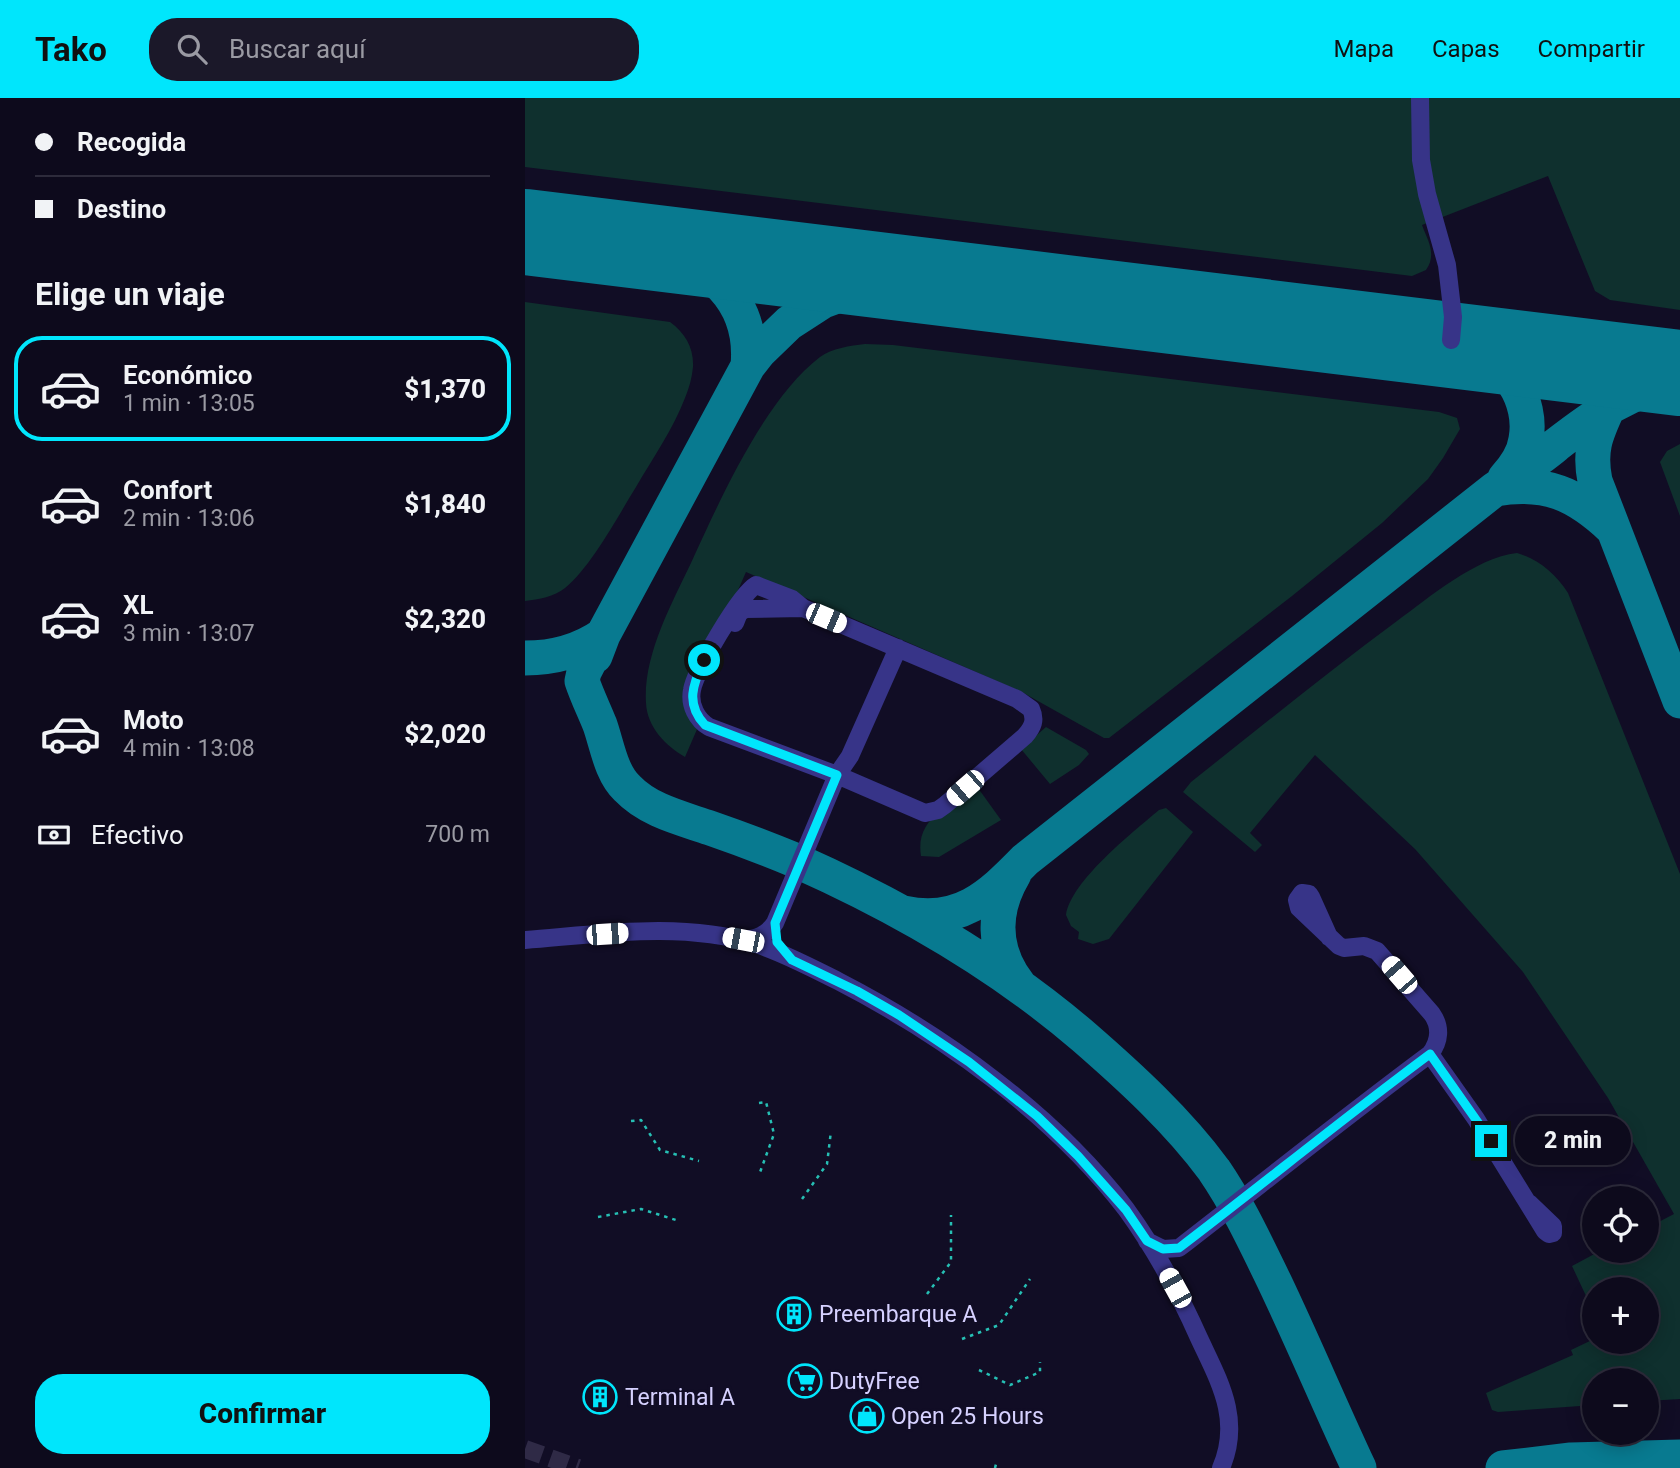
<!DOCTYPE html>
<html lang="es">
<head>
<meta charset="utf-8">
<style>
	:root { --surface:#0d0a1c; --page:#1b1829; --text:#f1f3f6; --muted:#9a9aa3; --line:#2d2b3b; --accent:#00e6fc }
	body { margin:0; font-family:Roboto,sans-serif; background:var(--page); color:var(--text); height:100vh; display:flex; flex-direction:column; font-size:26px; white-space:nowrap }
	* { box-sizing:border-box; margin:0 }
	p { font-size:23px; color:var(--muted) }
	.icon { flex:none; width:38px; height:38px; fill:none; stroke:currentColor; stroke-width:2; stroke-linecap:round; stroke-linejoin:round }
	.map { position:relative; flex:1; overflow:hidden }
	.panel { display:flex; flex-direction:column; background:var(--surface); width:525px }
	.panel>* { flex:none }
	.banner { display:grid; align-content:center; height:154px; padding:0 35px; background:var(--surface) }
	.fabs { position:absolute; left:1057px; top:1088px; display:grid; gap:14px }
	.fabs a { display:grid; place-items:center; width:77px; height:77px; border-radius:50%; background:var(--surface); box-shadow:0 4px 18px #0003,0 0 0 2px var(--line); font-size:35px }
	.end { position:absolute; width:32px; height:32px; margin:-16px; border:9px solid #00e6fc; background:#111; box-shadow:0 0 0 4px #111 }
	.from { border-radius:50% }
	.bubble { position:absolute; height:49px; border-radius:24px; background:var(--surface); box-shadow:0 4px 18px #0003,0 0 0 2px var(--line); font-size:23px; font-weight:800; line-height:49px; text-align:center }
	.car { position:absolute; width:21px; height:42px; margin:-21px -10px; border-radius:9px; box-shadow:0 0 5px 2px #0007; background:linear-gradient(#fff 24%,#345 0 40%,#fff 0 76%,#345 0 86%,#fff 0) }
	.banner b { display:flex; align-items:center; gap:24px; height:66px; font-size:26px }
	.banner b+b { border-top:2px solid var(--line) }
	.banner i { width:18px; height:18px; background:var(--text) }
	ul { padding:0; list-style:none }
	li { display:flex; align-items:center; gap:21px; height:105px; margin:0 14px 10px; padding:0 21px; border:4px solid transparent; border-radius:28px }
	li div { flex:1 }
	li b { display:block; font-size:26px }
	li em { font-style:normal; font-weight:800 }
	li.active { border-color:var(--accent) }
	li>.icon { width:63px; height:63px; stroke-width:1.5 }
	h2 { padding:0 35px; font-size:32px; line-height:84px }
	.pay { display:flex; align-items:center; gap:18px; height:77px; padding:0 35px; font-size:26px }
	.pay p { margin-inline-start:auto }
	.button { display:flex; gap:14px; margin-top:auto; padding:14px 35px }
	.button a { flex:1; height:80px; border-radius:28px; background:var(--accent); color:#111; font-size:28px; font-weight:800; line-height:80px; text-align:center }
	header { display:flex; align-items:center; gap:42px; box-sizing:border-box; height:98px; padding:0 35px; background:var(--accent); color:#111 }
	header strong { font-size:33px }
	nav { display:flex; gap:38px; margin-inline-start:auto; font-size:24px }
	.search { width:490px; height:63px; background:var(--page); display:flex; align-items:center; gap:18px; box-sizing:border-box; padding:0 24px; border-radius:28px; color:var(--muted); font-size:26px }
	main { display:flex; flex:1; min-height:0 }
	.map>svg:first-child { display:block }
</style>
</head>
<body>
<header>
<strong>Tako</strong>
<div class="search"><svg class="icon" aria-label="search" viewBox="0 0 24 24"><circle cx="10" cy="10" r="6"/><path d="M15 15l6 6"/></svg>Buscar aquí</div>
<nav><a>Mapa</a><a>Capas</a><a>Compartir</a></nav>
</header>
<main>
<section class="panel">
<div class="banner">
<b><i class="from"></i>Recogida</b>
<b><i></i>Destino</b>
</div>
<h2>Elige un viaje</h2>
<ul>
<li class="active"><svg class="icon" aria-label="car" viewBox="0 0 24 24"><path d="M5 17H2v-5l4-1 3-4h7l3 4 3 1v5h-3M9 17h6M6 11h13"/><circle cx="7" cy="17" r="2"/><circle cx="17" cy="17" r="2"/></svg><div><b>Económico</b><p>1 min · 13:05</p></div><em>$1,370</em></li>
<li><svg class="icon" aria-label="car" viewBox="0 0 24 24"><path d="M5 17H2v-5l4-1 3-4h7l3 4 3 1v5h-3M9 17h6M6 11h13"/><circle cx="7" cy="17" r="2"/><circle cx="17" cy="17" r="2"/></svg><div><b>Confort</b><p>2 min · 13:06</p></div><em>$1,840</em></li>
<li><svg class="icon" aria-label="car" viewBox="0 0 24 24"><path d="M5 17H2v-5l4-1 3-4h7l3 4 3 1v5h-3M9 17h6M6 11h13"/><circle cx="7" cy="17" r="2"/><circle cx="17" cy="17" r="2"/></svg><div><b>XL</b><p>3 min · 13:07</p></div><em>$2,320</em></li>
<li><svg class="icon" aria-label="car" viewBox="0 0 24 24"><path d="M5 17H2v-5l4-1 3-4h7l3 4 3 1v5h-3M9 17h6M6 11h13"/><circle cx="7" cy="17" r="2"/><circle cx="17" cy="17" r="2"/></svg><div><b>Moto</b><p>4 min · 13:08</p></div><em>$2,020</em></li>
</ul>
<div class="pay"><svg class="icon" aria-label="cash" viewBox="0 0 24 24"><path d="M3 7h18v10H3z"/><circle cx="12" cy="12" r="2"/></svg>Efectivo<p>700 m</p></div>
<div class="button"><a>Confirmar</a></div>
</section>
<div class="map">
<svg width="1155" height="1370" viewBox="0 0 1155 1370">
	<rect width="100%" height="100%" fill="#110d25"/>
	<!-- green -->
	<path fill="#0f302e" d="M0,0H1155V212L1085,202L1070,193L1023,78L897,127C903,143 912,156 901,172L887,178L0,69Z
		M0,204L145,224C160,235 169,250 168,269C167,280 164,290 160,300C148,331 128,360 111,389C93,418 66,469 40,490C29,499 14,501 0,503Z
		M340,246L368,247L914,314L932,320L935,331L918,360L903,381L857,425L767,498L584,640H579L495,593L221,474L206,508L174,560L173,629L160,659C141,648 122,629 121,605C118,558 146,507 166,465C195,402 239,302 295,259C307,250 325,248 340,246Z
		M1155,346V418L1135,364L1142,353Z
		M992,455C1013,461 1031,476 1043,495L1155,776V1301L1122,1303V1283H1069V1307L973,1314L967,1312L961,1295L1048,1257L1046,1252L1069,1241V1244H1122V1192H1069V1215L1047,1168L1075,1153H1122V1130L1149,1116L1083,1000L998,874L890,751L790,657L725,735L737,747L730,754L658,694L666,684C734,630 802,575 872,523C905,499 950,460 992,455Z
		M521,629L561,652L564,656L554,667L525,686L496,651Z
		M453,690L476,722L414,759L396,758C390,720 424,708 453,690Z
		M641,710L668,734L584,841L568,846L553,841L554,834L546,828L541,817C546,783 607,735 634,712Z"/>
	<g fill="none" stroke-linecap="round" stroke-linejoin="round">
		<!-- taxiway -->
		<path stroke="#087a90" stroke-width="35" d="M129,150C186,167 229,203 223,268
			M942,257C982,257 1008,304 1001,341C999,356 990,369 980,380
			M1083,310C1070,338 1064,353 1070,383L1155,603
			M970,391C1020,382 1051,396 1087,430
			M78,537L59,574L57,583C62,598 69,612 75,627C82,647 86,675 102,690C124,713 156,720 185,730C214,740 243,751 272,763C373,808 474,866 559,939C605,979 653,1023 689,1072C713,1107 731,1146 750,1185C779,1246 805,1308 834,1370
			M70,558L78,537L223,268L234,254L264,225L298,203L336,189L392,183
			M0,560C28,560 55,553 78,537
			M489,776C467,813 467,852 494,887
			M379,815C434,827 464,799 500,762L970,391C990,377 1012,363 1031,347C1067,319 1108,289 1155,284
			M978,1370L1046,1362L1155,1359"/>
		<!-- runway -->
		<path stroke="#087a90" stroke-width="86" d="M0,134L1155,275"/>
		<!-- minor-tunnel -->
		<path stroke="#2f2a46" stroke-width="18" stroke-dasharray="18 9" stroke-linecap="butt" d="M0,1351L53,1370"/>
		<!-- path -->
		<path stroke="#26bfb4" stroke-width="2.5" stroke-dasharray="3.5 5" stroke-linecap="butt" d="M234,1005L241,1004L249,1036L234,1077
			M106,1023L116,1022L135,1052L174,1063
			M277,1101L302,1066L306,1033
			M73,1119L116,1111L154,1123
			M402,1196L426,1164V1117
			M437,1241L474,1227L505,1181
			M454,1272L485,1287L515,1274V1264
			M470,1370L471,1366"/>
		<!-- minor -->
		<path stroke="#373488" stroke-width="18" d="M895,0L896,62L902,96L922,167L928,219L926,242
			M231,487L267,501L278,510L492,601L506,611C511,622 508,629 500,638L420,707L413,712L400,715L312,677L184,629C172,622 164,607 167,592C170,573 215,496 231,487Z
			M210,525L214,515L220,511L278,510
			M804,839L786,799L784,796L777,795L772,802L774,810L814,848L819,850L839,848L852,853L907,916C916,929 915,943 905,956L951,1021L1020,1133L1024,1136L1028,1135V1128L1004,1105
			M0,842C76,836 157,823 231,846C259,855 287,870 313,883C418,937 529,1017 601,1111C630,1151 654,1195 674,1240C694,1283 717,1321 696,1370
			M218,842C232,841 242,837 250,825L312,677L325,658L373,550
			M622,1143L638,1151L654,1150C738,1085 820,1019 905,956"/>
	</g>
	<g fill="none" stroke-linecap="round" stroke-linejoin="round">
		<!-- route -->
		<path stroke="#00e6fc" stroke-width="9" d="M179,562C168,586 160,606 180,627L312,677L250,825L252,844L267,862L332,893L374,917L444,964L512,1018L553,1058L601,1112L622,1143L638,1151L654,1150C738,1086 820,1019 905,956L966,1043"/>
	</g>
	<!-- icons -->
	<defs>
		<symbol id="building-ring" viewBox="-11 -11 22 22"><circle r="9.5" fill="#110d25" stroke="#00e6fc" stroke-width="1.5"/><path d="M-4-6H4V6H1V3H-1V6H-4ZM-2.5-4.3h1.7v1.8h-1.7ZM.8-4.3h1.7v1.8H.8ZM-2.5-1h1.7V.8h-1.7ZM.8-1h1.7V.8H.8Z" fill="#00e6fc"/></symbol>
		<symbol id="supermarket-ring" viewBox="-11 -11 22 22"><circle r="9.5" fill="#110d25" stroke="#00e6fc" stroke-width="1.5"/><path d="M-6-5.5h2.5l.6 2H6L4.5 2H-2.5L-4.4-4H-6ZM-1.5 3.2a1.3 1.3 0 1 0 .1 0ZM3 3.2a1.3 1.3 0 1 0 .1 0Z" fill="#00e6fc"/></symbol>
		<symbol id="shop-ring" viewBox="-11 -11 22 22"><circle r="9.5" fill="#110d25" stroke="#00e6fc" stroke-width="1.5"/><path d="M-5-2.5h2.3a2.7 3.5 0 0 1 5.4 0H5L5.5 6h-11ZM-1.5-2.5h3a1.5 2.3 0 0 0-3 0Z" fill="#00e6fc"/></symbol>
	</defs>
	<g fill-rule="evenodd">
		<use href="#building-ring" x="250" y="1197" width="38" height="38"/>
		<use href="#supermarket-ring" x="261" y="1264" width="38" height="38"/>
		<use href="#building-ring" x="56" y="1280" width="38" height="38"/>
		<use href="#shop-ring" x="323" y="1299" width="38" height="38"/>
	</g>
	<g text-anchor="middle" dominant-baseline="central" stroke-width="6" stroke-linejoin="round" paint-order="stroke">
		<!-- poi labels -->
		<g font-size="23" fill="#d6d1ff" stroke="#110d25" text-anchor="start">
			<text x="294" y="1216">Preembarque A</text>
			<text x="304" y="1283">DutyFree</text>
			<text x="100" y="1299">Terminal A</text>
			<text x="366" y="1318">Open 25 Hours</text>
		</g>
	</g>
</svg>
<div class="fabs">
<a><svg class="icon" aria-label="locate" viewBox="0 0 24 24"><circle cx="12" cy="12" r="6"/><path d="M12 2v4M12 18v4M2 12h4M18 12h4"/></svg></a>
<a>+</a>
<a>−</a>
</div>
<i class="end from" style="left:179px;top:562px"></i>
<i class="end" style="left:966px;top:1043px"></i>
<div class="bubble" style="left:990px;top:1018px;width:116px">2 min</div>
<i class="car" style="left:301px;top:520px;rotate:113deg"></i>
<i class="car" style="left:440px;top:690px;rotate:229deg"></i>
<i class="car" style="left:82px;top:836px;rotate:86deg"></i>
<i class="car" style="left:218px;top:842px;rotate:281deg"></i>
<i class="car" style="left:874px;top:877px;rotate:319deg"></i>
<i class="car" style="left:650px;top:1190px;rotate:331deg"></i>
</div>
</main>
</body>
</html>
